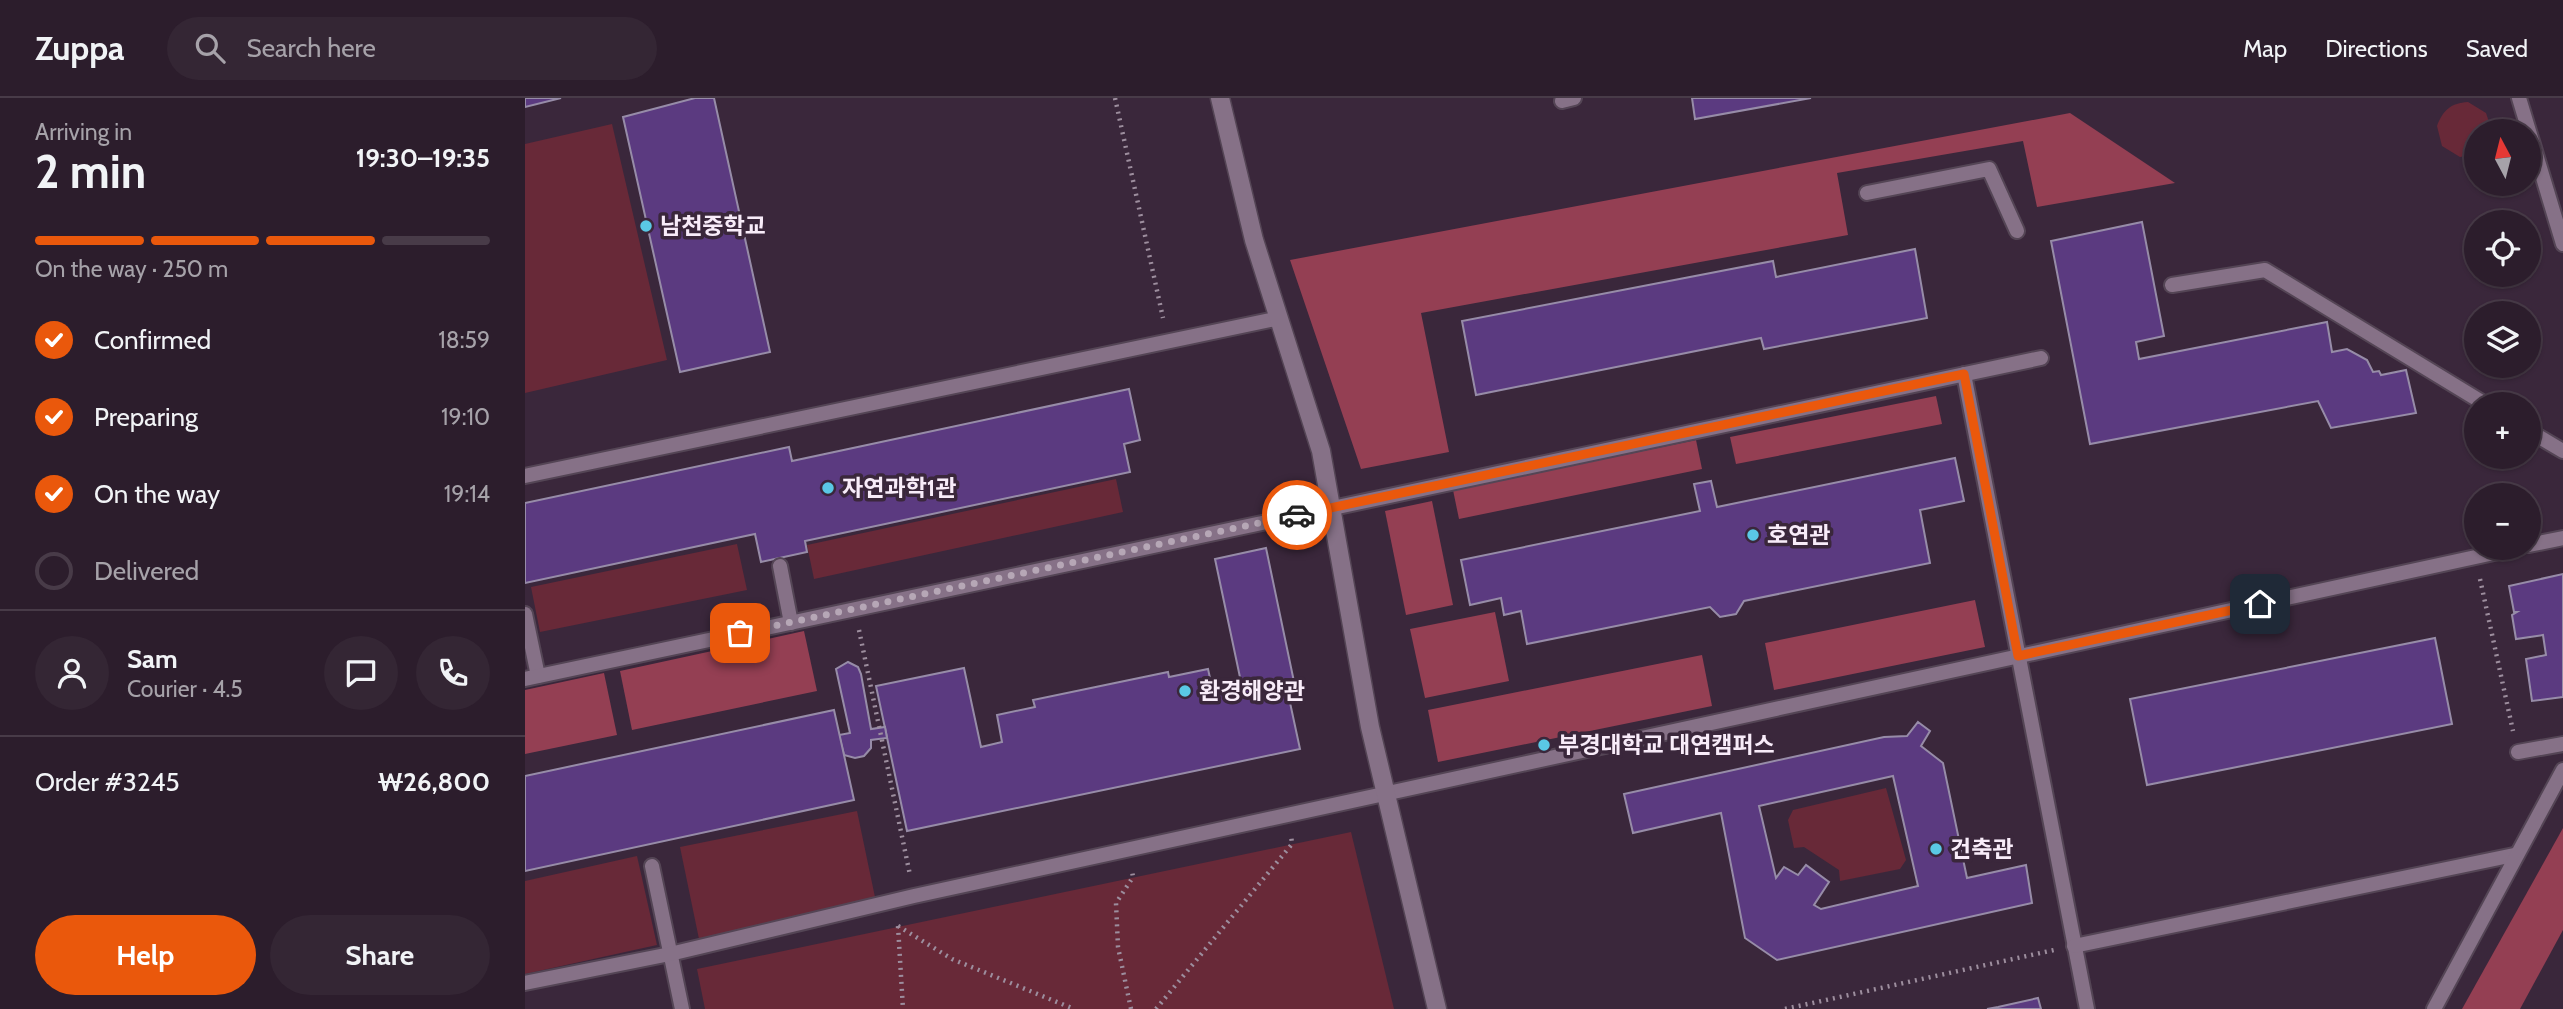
<!DOCTYPE html>
<html lang="en">
<head>
<meta charset="utf-8">
<style>
	body { margin:0; font-family:Cabin,"Noto Sans KR",sans-serif; background:#342634; color:#f1f3f6; height:100vh; display:flex; flex-direction:column; font-size:26px; white-space:nowrap }
	* { box-sizing:border-box; margin:0 }
	p { font-size:23px; color:#a6a2a9 }
	.icon { flex:none; width:38px; height:38px; fill:none; stroke:currentColor; stroke-width:2; stroke-linecap:round; stroke-linejoin:round }
	.map { position:relative; flex:1; overflow:hidden }
	.sheet { display:flex; flex-direction:column; background:#2c1d2c; width:525px }
	.sheet>* { flex:none }
	.needle { width:46px; rotate:353deg }
	.tools { position:absolute; left:1939px; top:21px; display:grid; gap:14px }
	.tools a { display:grid; place-items:center; width:77px; height:77px; border-radius:50%; background:#2c1d2c; box-shadow:0 2px 5px #0004,0 0 0 2px #483b48; font-size:35px }
	.pin { position:absolute; display:grid; place-items:center; width:60px; height:60px; color:#fff; margin:-30px; border-radius:14px; box-shadow:0 4px 10px #0006 }
	.courier { position:absolute; display:grid; place-items:center; width:70px; height:70px; margin:-35px; border:5px solid #ea580c; border-radius:50%; background:#fff; color:#222; box-shadow:0 2px 9px #0007 }
	.overview em { font-style:normal; font-weight:700 }
	.overview div { display:flex; flex-direction:column-reverse }
	.overview { display:flex; align-items:center; justify-content:space-between; height:119px; padding:0 35px }
	h1 { font-size:46px; font-weight:700; line-height:52px }
	.bar { display:grid; grid-template-columns:repeat(4,1fr); gap:10px 7px; align-content:center; height:84px; padding:0 35px }
	.bar i { height:9px; border-radius:5px; background:#483b48 }
	.bar .selected { background:#ea580c }
	.bar p { grid-column:span 4 }
	.line { display:flex; align-items:center; gap:18px; padding:0 35px; border-top:2px solid #483b48 }
	.line div { flex:1 }
	.round { display:grid; place-items:center; flex:none; width:74px; height:74px; border-radius:37px; background:#342634 }
	ol { padding:0 35px; list-style:none }
	li { display:flex; align-items:center; gap:21px; height:77px }
	li p { margin-inline-start:auto }
	li .icon { padding:7px; border-radius:50%; background:#ea580c; color:#fff; stroke-width:4 }
	li:last-child { color:#a6a2a9 }
	li i { width:38px; height:38px; border:4px solid #483b48; border-radius:50% }
	.cta { display:flex; gap:14px; margin-top:auto; padding:14px 35px }
	.cta a { flex:1; height:80px; border-radius:42px; background:#ea580c; color:#fff; font-size:28px; font-weight:700; line-height:80px; text-align:center }
	.cta a+a { background:#342634; color:#f1f3f6 }
	header { display:flex; align-items:center; gap:42px; box-sizing:border-box; height:98px; padding:0 35px; background:#2c1d2c; border-bottom:2px solid #483b48 }
	header strong { font-size:33px }
	nav { display:flex; gap:38px; margin-inline-start:auto; font-size:24px }
	.search { width:490px; height:63px; background:#342634; display:flex; align-items:center; gap:18px; box-sizing:border-box; padding:0 24px; border-radius:38px; color:#a6a2a9; font-size:26px }
	main { display:flex; flex:1; min-height:0 }
	.map>svg:first-child { display:block }
</style>
</head>
<body>
<header>
<strong>Zuppa</strong>
<div class="search"><svg class="icon" aria-label="search" viewBox="0 0 24 24"><circle cx="10" cy="10" r="6"/><path d="M15 15l6 6"/></svg>Search here</div>
<nav><a>Map</a><a>Directions</a><a>Saved</a></nav>
</header>
<main>
<section class="sheet">
<div class="overview"><div><h1>2 min</h1><p>Arriving in</p></div><em>19:30–19:35</em></div>
<div class="bar"><i class="selected"></i><i class="selected"></i><i class="selected"></i><i></i><p>On the way · 250 m</p></div>
<ol>
<li><svg class="icon" aria-label="check" viewBox="0 0 24 24"><path d="M5 12l5 5 9-10"/></svg>Confirmed<p>18:59</p></li>
<li><svg class="icon" aria-label="check" viewBox="0 0 24 24"><path d="M5 12l5 5 9-10"/></svg>Preparing<p>19:10</p></li>
<li><svg class="icon" aria-label="check" viewBox="0 0 24 24"><path d="M5 12l5 5 9-10"/></svg>On the way<p>19:14</p></li>
<li><i></i>Delivered</li>
</ol>
<div class="line" style="height:126px"><a class="round"><svg class="icon" aria-label="person" viewBox="0 0 24 24"><circle cx="12" cy="8" r="4"/><path d="M4 21q1-7 8-7t8 7"/></svg></a><div><b>Sam</b><p>Courier · 4.5</p></div><a class="round"><svg class="icon" aria-label="chat" viewBox="0 0 24 24"><path d="M4 5h16v11H9l-5 4z"/></svg></a><a class="round"><svg class="icon" aria-label="phone" viewBox="0 0 24 24"><path d="M5 4h4l2 5-3 2q2 4 5 5l2-3 5 2v4C11 20 4 13 5 4z"/></svg></a></div>
<div class="line" style="height:91px"><div>Order #3245</div><b>₩26,800</b></div>
<div class="cta"><a>Help</a><a>Share</a></div>
</section>
<div class="map">
<svg width="2038" height="911" viewBox="0 0 2038 911">
	<rect width="100%" height="100%" fill="#3a273b"/>
	<!-- green -->
	<g fill="#682938">
		<path d="M1943,4L1961,15L1967,33H1951V56L1935,59L1917,48L1912,28C1918,12 1926,5 1943,4Z"/>
		<polygon points="87,26 142,262 0,295 0,46"/>
		<polygon points="591,381 598,414 289,481 282,447"/>
		<polygon points="212,446 222,492 15,534 6,489"/>
		<polygon points="1361,690 1381,762 1375,771 1315,783 1314,772 1279,749 1269,750 1263,722 1268,712"/>
		<polygon points="332,713 351,804 174,841 155,749"/>
		<polygon points="826,734 869,911 180,911 172,871"/>
		<polygon points="112,758 132,847 0,876 0,783"/>
	</g>
	<!-- forest -->
	<g fill="#943f53">
		<polygon points="1545,15 1650,85 1512,109 1498,43 1312,75 1323,137 896,215 924,354 836,371 765,162"/>
		<polygon points="1411,298 1417,326 1211,366 1205,339"/>
		<polygon points="1171,342 1177,371 934,421 928,392"/>
		<polygon points="907,403 928,507 881,517 860,413"/>
		<polygon points="1450,502 1460,549 1249,592 1240,545"/>
		<polygon points="970,514 984,583 900,600 885,531"/>
		<polygon points="279,533 292,593 107,632 95,573"/>
		<polygon points="1177,557 1187,608 913,664 903,612"/>
		<polygon points="79,575 92,637 0,656 0,592"/>
		<polygon points="2038,730 2038,832 1995,911 1937,911"/>
	</g>
	<!-- building -->
	<g fill="#5b3a80" stroke="#978ca8" stroke-width="2" fill-rule="evenodd">
		<polygon points="0,0 36,0 0,9"/>
		<polygon points="170,0 189,0 245,254 155,274 98,19"/>
		<polygon points="1167,0 1286,0 1170,21"/>
		<polygon points="1617,124 1639,238 1611,244 1614,261 1802,224 1807,254 1822,251 1842,262 1848,274 1854,273 1856,277 1881,272 1891,315 1806,330 1793,303 1565,346 1526,143"/>
		<polygon points="1390,151 1402,220 1239,251 1236,240 951,297 937,223 1248,163 1251,179"/>
		<polygon points="604,291 615,342 599,346 605,374 280,443 282,454 236,464 230,436 0,485 0,405 264,349 267,363"/>
		<polygon points="1430,360 1439,403 1395,412 1405,465 1219,503 1211,516 1195,519 1185,509 1002,546 996,513 979,517 976,500 945,507 936,462 1175,413 1169,386 1186,383 1192,409"/>
		<polygon points="741,450 772,598 764,600 775,651 382,733 351,588 439,570 456,649 477,644 472,617 510,609 508,602 643,574 644,579 683,571 687,589 716,584 690,461"/>
		<polygon points="2038,476 2038,599 2007,603 2001,561 2021,557 2018,537 1991,541 1987,517 1992,514 1989,514 1984,488"/>
		<polygon points="1910,540 1927,626 1622,687 1605,601"/>
		<polygon points="323,564 333,569 336,576 346,631 360,629 362,640 346,642 346,650 339,658 330,660 319,657 314,637 325,635 311,571"/>
		<polygon points="309,612 329,702 0,773 0,678"/>
		<path d="M1393,624L1405,633L1396,648L1418,665L1442,780L1501,767L1507,805L1252,862L1220,840L1196,715L1108,735L1099,696L1359,639L1382,638ZM1368,678L1393,788L1296,811L1289,807L1304,784L1281,767L1273,777L1259,769L1251,780L1234,708Z"/>
		<polygon points="1513,900 1516,911 1462,911 1473,909"/>
	</g>
	<g fill="none" stroke-linecap="round" stroke-linejoin="round">
		<defs>
			<g id="service">
				<polyline points="1994,0 2038,146"/>
				<polyline points="1037,3 1049,0"/>
				<polyline points="1342,95 1464,71 1492,133"/>
				<polyline points="1647,187 1740,172 1960,306"/>
				<polyline points="1439,276 1562,911"/>
				<polyline points="2004,333 2038,353"/>
				<polyline points="0,378 755,220"/>
				<polyline points="2004,447 2038,440"/>
				<polyline points="255,468 266,525"/>
				<polyline points="0,516 13,578"/>
				<polyline points="0,581 1516,260"/>
				<polyline points="1993,654 2038,646"/>
				<polyline points="127,768 157,911"/>
				<polyline points="1549,848 1989,757"/>
				<polyline points="0,885 145,856 389,798 1992,450"/>
				<polyline points="1909,911 2038,672"/>
			</g>
			<polyline id="minor" points="695,0 729,142 796,353 845,629 912,911"/>
		</defs>
		<!-- service casing -->
		<use href="#service" stroke="#544555" stroke-width="18"/>
		<!-- minor casing -->
		<use href="#minor" stroke="#544555" stroke-width="21"/>
		<!-- path -->
		<g stroke="#9d8e9e" stroke-width="4.5" stroke-dasharray="2 5" stroke-linecap="butt">
			<polyline points="590,0 638,220"/>
			<polyline points="1955,481 1988,633"/>
			<polyline points="334,532 385,777"/>
			<polyline points="373,828 427,861 549,911"/>
			<polyline points="373,828 378,911"/>
			<polyline points="606,911 593,849 591,805 608,779 607,773"/>
			<polyline points="631,911 767,746 766,737"/>
			<polyline points="1260,911 1529,852"/>
		</g>
		<!-- service -->
		<use href="#service" stroke="#867187" stroke-width="14"/>
		<!-- minor -->
		<use href="#minor" stroke="#867187" stroke-width="18"/>
	</g>
	<g fill="none" stroke-linecap="round" stroke-linejoin="round">
		<!-- done -->
		<polyline stroke="#b6a7b6" stroke-width="7" stroke-dasharray="0 12.6" points="215,535 772,417"/>
		<!-- route -->
		<polyline stroke="#ea580c" stroke-width="9" points="772,417 1439,276 1493,558 1735,506"/>
	</g>
	<!-- markers -->
	<g fill="#5ac8e5" stroke="#3a273b" stroke-width="2.5">
		<circle cx="121" cy="128" r="7"/>
		<circle cx="303" cy="390" r="7"/>
		<circle cx="1228" cy="437" r="7"/>
		<circle cx="660" cy="593" r="7"/>
		<circle cx="1019" cy="647" r="7"/>
		<circle cx="1411" cy="751" r="7"/>
	</g>
	<g text-anchor="middle" stroke-width="7" stroke-linejoin="round" paint-order="stroke">
		<!-- poi labels -->
		<g font-size="23" font-weight="bold" fill="#f8ecf9" stroke="#3a273b" text-anchor="start">
			<text x="135" y="136">남천중학교</text>
			<text x="317" y="398">자연과학1관</text>
			<text x="1242" y="445">호연관</text>
			<text x="674" y="601">환경해양관</text>
			<text x="1033" y="655">부경대학교 대연캠퍼스</text>
			<text x="1425" y="759">건축관</text>
		</g>
	</g>
</svg>
<div class="tools">
<a><svg class="needle" viewBox="-14 -14 28 28"><path d="M0-13l5 13h-10z" fill="#e53935"/><path d="M0 13l5-13h-10z" fill="#a6a2a9"/></svg></a>
<a><svg class="icon" aria-label="locate" viewBox="0 0 24 24"><circle cx="12" cy="12" r="6"/><path d="M12 2v4M12 18v4M2 12h4M18 12h4"/></svg></a>
<a><svg class="icon" aria-label="layers" viewBox="0 0 24 24"><path d="M12 4l9 5-9 5-9-5zM3 14l9 5 9-5"/></svg></a>
<a>+</a>
<a>−</a>
</div>
<div class="pin" style="left:215px;top:535px;background:#ea580c"><svg class="icon" aria-label="bag" viewBox="0 0 24 24"><path d="M5 8h14l-1 12H6zM9 8a3 3 0 0 1 6 0"/></svg></div>
<div class="pin" style="left:1735px;top:506px;background:#1f2937"><svg class="icon" aria-label="home" viewBox="0 0 24 24"><path d="M3 11l9-7 9 7M6 9v11h12V9"/></svg></div>
<div class="courier" style="left:772px;top:417px"><svg class="icon" aria-label="car" viewBox="0 0 24 24"><path d="M5 17H2v-5l4-1 3-4h7l3 4 3 1v5h-3M9 17h6M6 11h13"/><circle cx="7" cy="17" r="2"/><circle cx="17" cy="17" r="2"/></svg></div>
</div>
</main>
</body>
</html>
